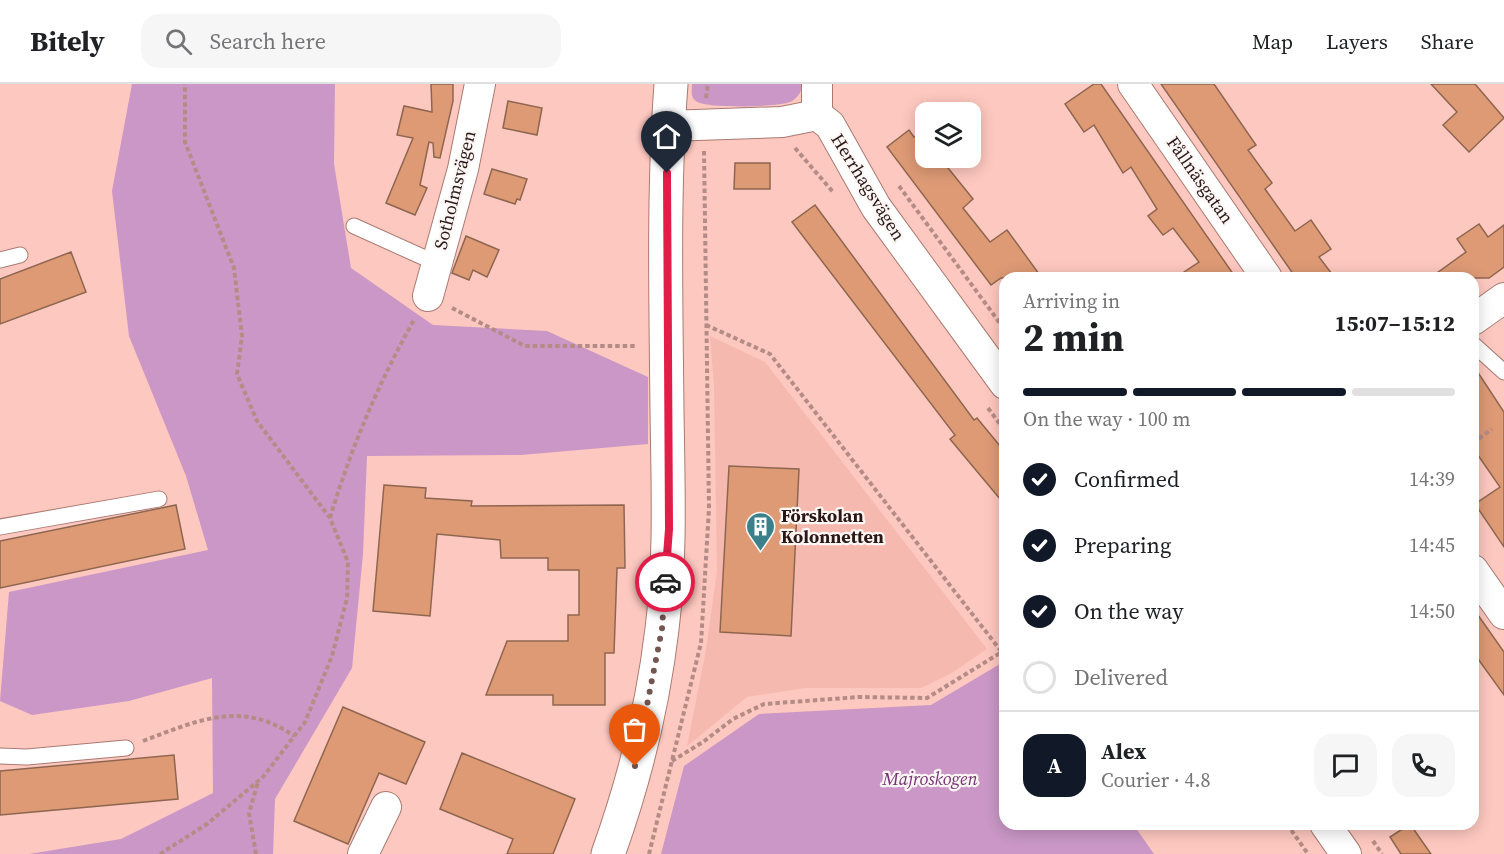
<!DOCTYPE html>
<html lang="en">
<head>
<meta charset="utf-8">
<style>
	body { margin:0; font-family:"Source Serif 4",serif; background:#f6f6f6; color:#202124; height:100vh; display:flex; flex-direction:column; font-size:22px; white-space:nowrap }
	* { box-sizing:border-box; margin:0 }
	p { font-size:20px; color:#757577 }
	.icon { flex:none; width:33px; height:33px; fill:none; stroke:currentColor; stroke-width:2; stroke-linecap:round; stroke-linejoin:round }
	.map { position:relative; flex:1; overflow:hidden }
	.panel { position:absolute; left:999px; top:188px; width:480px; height:558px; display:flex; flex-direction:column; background:#fff; border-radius:18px; box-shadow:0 3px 15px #0003 }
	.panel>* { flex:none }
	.buttons { position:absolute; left:915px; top:18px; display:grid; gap:12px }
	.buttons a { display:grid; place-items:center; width:66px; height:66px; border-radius:12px; background:#fff; box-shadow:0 3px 15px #0003; font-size:30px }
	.pin { position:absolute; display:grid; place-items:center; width:51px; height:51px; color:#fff; margin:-62px -26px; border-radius:50% 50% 50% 0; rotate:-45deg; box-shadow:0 0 6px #0007 }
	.pin .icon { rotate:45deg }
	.courier { position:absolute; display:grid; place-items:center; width:60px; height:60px; margin:-30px; border:4px solid #e11d48; border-radius:50%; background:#fff; color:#222; box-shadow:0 2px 8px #0007 }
	.summary em { font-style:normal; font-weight:700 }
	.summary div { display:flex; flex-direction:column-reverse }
	.summary { display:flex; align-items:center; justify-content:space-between; height:102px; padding:0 24px }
	h1 { font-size:39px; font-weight:700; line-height:45px }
	.bar { display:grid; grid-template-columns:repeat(4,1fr); gap:9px 6px; align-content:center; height:72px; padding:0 24px }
	.bar i { height:8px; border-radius:4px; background:#e0e0e0 }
	.bar .on { background:#111827 }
	.bar p { grid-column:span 4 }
	.line { display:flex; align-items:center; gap:15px; padding:0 24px; border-top:2px solid #e0e0e0 }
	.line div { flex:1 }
	.round { display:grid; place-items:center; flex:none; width:63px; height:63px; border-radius:18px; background:#f6f6f6 }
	ol { padding:0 24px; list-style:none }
	li { display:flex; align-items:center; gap:18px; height:66px }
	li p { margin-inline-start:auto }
	li .icon { padding:6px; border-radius:50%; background:#111827; color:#fff; stroke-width:4 }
	li:last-child { color:#757577 }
	li i { width:33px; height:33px; border:3px solid #e0e0e0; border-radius:50% }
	header { display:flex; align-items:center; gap:36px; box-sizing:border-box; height:84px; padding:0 30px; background:#fff; border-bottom:2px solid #e0e0e0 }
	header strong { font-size:28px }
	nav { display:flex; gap:33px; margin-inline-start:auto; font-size:21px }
	.search { width:420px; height:54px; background:#f6f6f6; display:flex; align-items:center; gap:15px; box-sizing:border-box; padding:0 21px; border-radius:18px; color:#757577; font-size:22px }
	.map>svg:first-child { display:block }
</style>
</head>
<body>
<header>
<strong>Bitely</strong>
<div class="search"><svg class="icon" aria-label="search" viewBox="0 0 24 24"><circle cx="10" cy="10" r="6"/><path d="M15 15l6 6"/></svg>Search here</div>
<nav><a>Map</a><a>Layers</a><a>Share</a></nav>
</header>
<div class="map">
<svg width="1504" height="770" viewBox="0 0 1504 770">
	<rect width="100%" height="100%" fill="#fdc8bf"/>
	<!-- built -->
	<polygon fill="#f6b9af" points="710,252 765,278 987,565 952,589 921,604 805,604 747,613 687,662 706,566 717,486 714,302"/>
	<!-- green -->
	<g fill="#ca97c6">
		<polygon points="132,0 335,0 334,80 351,184 433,241 547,247 648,293 648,360 521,371 367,372 363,470 352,584 275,715 273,770 29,770 121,755 213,709 212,594 129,617 32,631 0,617 9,508 208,466 186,392 129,252 112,107"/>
		<path d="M692,0H802C802,8 797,15 790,18C778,23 705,25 696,17C690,13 692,6 692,0Z"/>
		<polygon points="1005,577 1005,740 1133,740 1154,770 661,770 684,682 759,630 931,621"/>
	</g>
	<!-- building -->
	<g fill="#de9a75" stroke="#8e6650" stroke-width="1.5">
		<polygon points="431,0 453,0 453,17 440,74 434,73 433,59 429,58 420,101 427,104 415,131 386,119 413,54 397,51 404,22 432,28"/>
		<polygon points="1094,0 1101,0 1236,194 1175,194 1199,178 1173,144 1163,151 1148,132 1157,125 1131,83 1123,89 1094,41 1084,48 1065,20"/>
		<polygon points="1161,0 1214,0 1256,61 1248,66 1272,99 1265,105 1295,147 1311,136 1331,165 1319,173 1335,194 1296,194"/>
		<polygon points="1431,0 1475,0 1504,34 1469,68 1443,41 1457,28"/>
		<polygon points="508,17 542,24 537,51 503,44"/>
		<polygon points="926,45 926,74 940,74 973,115 963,124 990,158 1007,146 1042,194 1001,194 991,201 887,63 909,46 914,53"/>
		<polygon points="735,79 770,79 770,105 734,105"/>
		<polygon points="492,85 527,95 520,116 517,115 515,120 484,110"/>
		<polygon points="815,121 974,336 977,334 1005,368 1005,421 950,355 955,351 792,138"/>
		<polygon points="1479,140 1488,153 1504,141 1504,183 1489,194 1430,194 1466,168 1457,155"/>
		<polygon points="466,152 499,166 487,193 473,186 469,196 452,189"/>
		<polygon points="71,168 86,208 0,240 0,195"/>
		<polygon points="1473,281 1504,328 1504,463 1475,420 1500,403 1473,364"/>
		<polygon points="729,382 799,385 791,552 720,548"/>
		<polygon points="384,401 426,404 425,414 472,417 471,422 624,421 625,484 617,484 614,569 605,569 605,621 553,621 553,611 486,611 507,557 568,557 568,531 579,531 579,486 548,486 548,474 501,474 500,456 437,450 430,532 373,527"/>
		<polygon points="176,421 185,465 0,504 0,457"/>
		<polygon points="1473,524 1504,568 1504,611 1473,568"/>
		<polygon points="343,623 425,658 406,700 379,689 348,760 294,737"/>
		<polygon points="462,669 575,715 553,770 507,770 513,755 440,725"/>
		<polygon points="174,671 178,715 0,731 0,687"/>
		<polygon points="1410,740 1431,770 1401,770 1390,753"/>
	</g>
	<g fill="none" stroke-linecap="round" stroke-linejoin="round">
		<defs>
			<g id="service">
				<polyline points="354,142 436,179"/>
				<polyline points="0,176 20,171"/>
				<polyline points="1473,260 1504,288"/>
				<polyline points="0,443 159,415"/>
				<polyline points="0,672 27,673 126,664"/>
			</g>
			<g id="minor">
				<polyline points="1133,0 1267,194"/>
				<polyline points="817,31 830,41 876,123 1005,300"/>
				<polyline points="817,31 817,0"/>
				<polyline points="668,42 782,38 817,31"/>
				<polyline points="428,212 463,85 480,0"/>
				<polyline points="1473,236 1504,214"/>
				<polyline points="1473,486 1504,530"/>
				<polyline points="1325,740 1346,770"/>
				<polyline points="363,770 386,723"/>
			</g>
			<path id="tertiary" d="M608,770C634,698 653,621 662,545C671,473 668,400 667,327C666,218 663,109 671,0"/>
		</defs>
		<!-- service casing -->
		<use href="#service" stroke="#aa7a72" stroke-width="17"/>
		<!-- minor casing -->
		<use href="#minor" stroke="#aa7a72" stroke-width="32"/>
		<!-- tertiary casing -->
		<use href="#tertiary" stroke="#aa7a72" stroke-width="35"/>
		<!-- path -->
		<g stroke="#b58c85" stroke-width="4" stroke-dasharray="4.5 3" stroke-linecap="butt">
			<polyline points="706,14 708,0"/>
			<polyline points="795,64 833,108"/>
			<polyline points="899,102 1005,246"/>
			<polyline points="452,224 525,262 636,262"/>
			<polyline points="706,241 770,270 1001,567"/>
			<polyline points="988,324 1005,347"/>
			<polyline points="1473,359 1492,345"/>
			<path d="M330,434C351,364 378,300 414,236"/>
			<path d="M143,657C196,637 242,615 294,652"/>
			<polyline points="672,677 703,658 733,635 764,620 859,613 927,614 1005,566"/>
			<polyline points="1287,740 1308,770"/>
			<polyline points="1373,757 1382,770"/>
			<polyline points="160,770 207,740 263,693 305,638 332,572 347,514 348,478 330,434 257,337 237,290 242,252 234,184 185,58 185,0"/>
			<polyline points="256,770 249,729 258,698"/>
			<polyline points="649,770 701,559 709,424 704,66"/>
		</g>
		<!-- service -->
		<use href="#service" stroke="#fff" stroke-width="15"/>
		<!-- minor -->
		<use href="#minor" stroke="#fff" stroke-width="30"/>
		<!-- tertiary -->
		<use href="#tertiary" stroke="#fff" stroke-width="33"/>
	</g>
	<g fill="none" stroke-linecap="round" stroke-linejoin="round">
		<!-- done -->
		<polyline stroke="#745650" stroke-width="6" stroke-dasharray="0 10.8" points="635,682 662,545 665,498"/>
		<!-- route -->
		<polyline stroke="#e11d48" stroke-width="8" points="665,498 669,445 667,89"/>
	</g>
	<!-- icons -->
	<defs>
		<symbol id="building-pin" viewBox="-11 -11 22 30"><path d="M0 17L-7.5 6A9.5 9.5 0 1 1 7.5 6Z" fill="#3a818b" stroke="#fcf6f5"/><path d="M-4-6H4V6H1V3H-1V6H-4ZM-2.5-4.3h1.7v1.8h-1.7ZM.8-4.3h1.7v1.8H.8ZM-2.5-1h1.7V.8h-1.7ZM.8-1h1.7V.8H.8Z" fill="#fff"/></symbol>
	</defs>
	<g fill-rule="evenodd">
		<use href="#building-pin" x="744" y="426" width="33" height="45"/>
	</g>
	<g text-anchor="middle" stroke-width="4.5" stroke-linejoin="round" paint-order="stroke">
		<!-- street labels -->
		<g font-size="18" fill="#2b1815" stroke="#fcf6f5">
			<text transform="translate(1200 96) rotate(55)" y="6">Fållnäsgatan</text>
			<text transform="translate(868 103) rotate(58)" y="6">Herrhagsvägen</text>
			<text transform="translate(455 106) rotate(-76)" y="6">Sotholmsvägen</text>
		</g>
		<!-- poi labels -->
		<g font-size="18" font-weight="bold" fill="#2b1815" stroke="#fcf6f5" text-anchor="start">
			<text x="781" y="438">Förskolan<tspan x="781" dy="21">Kolonnetten</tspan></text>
		</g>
		<!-- park labels -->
		<g font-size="18" font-style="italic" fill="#753373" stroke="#fcf6f5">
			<text x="930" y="701">Majroskogen</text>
		</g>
	</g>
</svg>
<div class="buttons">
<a><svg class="icon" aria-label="layers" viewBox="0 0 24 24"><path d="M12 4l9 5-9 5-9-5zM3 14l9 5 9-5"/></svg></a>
</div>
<div class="pin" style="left:635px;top:682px;background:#ea580c"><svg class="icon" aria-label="bag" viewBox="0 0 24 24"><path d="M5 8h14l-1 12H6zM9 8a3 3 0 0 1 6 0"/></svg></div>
<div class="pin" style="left:667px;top:89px;background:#1f2937"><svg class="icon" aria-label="home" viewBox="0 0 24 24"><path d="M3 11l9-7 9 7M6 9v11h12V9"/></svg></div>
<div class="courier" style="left:665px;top:498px"><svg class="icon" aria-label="car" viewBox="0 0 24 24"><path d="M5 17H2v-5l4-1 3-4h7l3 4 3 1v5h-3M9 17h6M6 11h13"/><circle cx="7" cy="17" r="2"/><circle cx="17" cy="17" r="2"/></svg></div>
<section class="panel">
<div class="summary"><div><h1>2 min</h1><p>Arriving in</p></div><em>15:07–15:12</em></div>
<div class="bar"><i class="on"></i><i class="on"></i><i class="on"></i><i></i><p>On the way · 100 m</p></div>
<ol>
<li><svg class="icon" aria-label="check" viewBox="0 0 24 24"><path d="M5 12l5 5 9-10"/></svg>Confirmed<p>14:39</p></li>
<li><svg class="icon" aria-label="check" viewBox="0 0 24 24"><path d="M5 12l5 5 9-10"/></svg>Preparing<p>14:45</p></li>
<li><svg class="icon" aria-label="check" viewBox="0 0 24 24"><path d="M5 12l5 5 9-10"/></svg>On the way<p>14:50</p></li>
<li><i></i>Delivered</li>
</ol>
<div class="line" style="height:108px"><b class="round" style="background:#111827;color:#fff">A</b><div><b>Alex</b><p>Courier · 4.8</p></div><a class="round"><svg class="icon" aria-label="chat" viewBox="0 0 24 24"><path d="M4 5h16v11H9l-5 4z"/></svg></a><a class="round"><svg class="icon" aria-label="phone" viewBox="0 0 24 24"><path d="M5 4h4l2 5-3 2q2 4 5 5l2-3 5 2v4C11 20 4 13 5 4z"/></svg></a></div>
</section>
</div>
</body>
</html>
